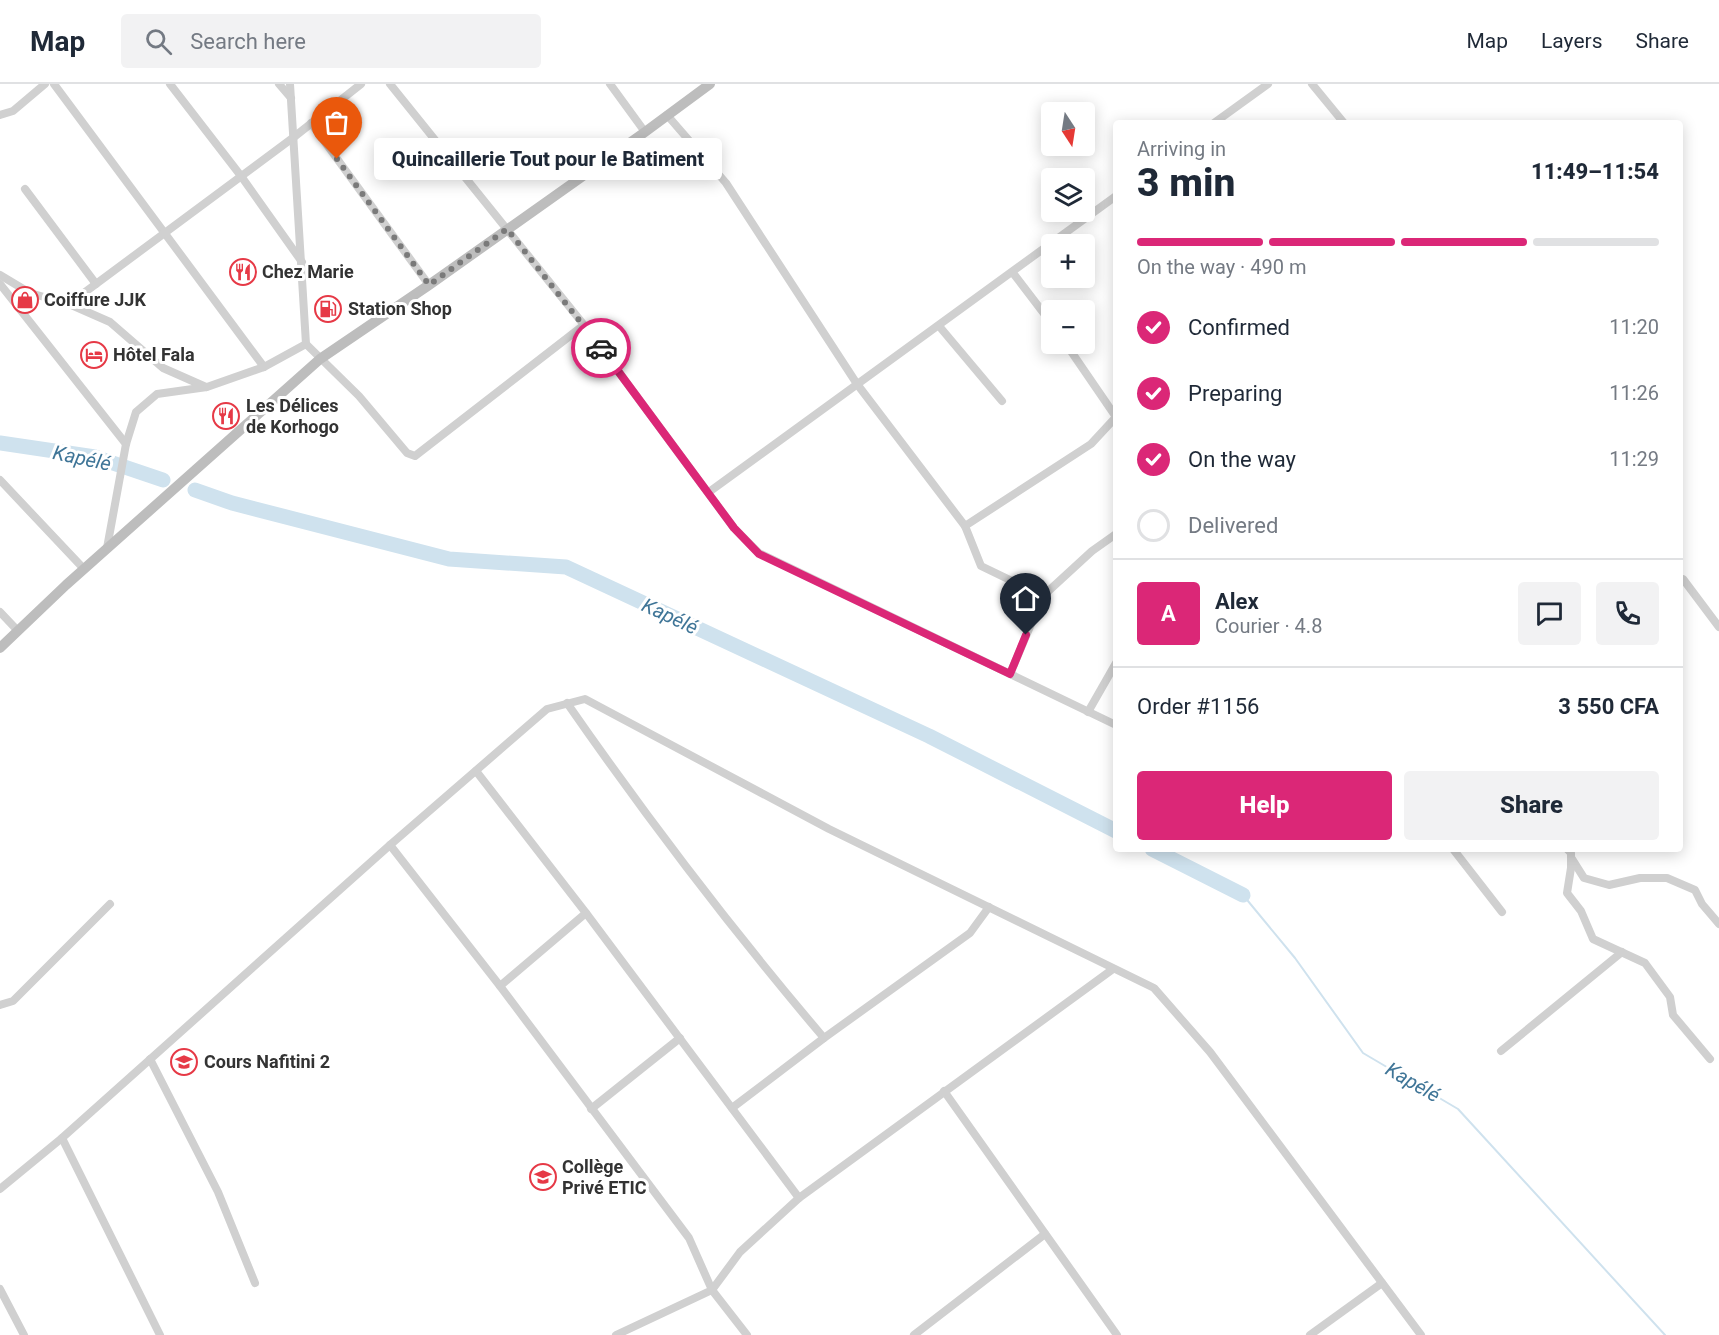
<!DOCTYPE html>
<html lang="en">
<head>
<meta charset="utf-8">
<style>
	body { margin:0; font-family:Roboto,sans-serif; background:#f2f2f3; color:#1f2937; height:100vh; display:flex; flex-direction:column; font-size:22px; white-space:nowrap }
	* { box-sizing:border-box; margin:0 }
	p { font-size:20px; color:#747a83 }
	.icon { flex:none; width:33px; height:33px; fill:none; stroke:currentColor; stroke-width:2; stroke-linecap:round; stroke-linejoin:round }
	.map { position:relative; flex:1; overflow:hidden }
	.details { position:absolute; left:1113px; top:36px; width:570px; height:732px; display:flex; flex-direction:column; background:#fff; border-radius:6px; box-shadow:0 3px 15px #0003 }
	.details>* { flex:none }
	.needle { width:39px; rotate:168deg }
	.fabs { position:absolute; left:1041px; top:18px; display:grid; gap:12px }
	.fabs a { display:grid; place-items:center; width:54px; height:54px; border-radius:6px; background:#fff; box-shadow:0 3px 15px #0003; font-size:30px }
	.pin { position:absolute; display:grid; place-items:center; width:51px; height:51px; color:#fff; margin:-62px -26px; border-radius:50% 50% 50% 0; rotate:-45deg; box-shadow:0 0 6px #0007 }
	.pin .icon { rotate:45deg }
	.courier { position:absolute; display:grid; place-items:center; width:60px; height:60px; margin:-30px; border:4px solid #db2777; border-radius:50%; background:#fff; color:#222; box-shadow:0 2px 8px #0007 }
	.bubble { position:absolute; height:42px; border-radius:6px; background:#fff; box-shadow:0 3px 15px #0003; font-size:20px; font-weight:800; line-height:42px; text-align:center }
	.overview em { font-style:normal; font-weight:800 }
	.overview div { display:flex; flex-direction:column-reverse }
	.overview { display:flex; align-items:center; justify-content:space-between; height:102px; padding:0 24px }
	h1 { font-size:39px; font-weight:800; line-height:45px }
	.bar { display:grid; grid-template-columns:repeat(4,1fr); gap:9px 6px; align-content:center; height:72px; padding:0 24px }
	.bar i { height:8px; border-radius:4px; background:#e0e1e3 }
	.bar .on { background:#db2777 }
	.bar p { grid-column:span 4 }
	.line { display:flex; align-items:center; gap:15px; padding:0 24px; border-top:2px solid #e0e1e3 }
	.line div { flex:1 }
	.round { display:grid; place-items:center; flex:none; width:63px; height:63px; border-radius:6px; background:#f2f2f3 }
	ol { padding:0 24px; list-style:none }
	li { display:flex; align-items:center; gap:18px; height:66px }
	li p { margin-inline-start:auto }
	li .icon { padding:6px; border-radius:50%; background:#db2777; color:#fff; stroke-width:4 }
	li:last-child { color:#747a83 }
	li i { width:33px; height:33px; border:3px solid #e0e1e3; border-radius:50% }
	.button { display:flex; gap:12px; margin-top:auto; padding:12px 24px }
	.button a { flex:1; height:69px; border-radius:6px; background:#db2777; color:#fff; font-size:24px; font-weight:800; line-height:69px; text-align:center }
	.button a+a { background:#f2f2f3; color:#1f2937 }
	header { display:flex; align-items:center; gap:36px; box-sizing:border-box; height:84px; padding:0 30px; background:#fff; border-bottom:2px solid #e0e1e3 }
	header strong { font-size:28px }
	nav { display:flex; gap:33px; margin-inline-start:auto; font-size:21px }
	.search { width:420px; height:54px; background:#f2f2f3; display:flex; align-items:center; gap:15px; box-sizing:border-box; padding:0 21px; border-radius:6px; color:#747a83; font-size:22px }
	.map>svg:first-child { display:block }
</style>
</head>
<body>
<header>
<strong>Map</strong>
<div class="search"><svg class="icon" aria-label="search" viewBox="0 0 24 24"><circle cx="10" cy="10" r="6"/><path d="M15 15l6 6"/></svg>Search here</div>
<nav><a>Map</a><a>Layers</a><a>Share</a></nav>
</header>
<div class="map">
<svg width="1719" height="1251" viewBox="0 0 1719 1251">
	<rect width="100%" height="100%" fill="#fff"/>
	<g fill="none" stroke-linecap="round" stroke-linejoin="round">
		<!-- stream -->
		<polyline stroke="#cfe2ee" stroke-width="2" points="1243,811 1295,874 1363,969 1458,1025 1665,1251"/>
		<!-- river -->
		<g stroke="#cfe2ee" stroke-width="15">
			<polyline points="0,359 95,373 163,396"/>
			<polyline points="195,406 232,419 449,475 566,483 929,652 1116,747"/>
			<polyline points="1152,765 1243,811"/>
		</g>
		<!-- street -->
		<g stroke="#d0d0d0" stroke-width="8">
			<polyline points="54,0 264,283"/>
			<polyline points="170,0 241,92 302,178"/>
			<polyline points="279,0 291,14"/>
			<polyline points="290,0 306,260 359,312 407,369 415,372 584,241"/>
			<polyline points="390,0 584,241 734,444 759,469 1116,641"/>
			<polyline points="610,0 645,48"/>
			<polyline points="1312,0 1344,39"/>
			<polyline points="0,31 13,27 45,0"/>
			<polyline points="667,31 726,99 857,300 965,442 981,482 1043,512"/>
			<polyline points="311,39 429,201"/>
			<polyline points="1214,39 1268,0"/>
			<polyline points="25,105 96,200"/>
			<polyline points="1013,189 1052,240"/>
			<polyline points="0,191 30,209 69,220 110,238 163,284 206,303"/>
			<polyline points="0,200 126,360"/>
			<polyline points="69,220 294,53 361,0"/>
			<polyline points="939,242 1002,317"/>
			<polyline points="1066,260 1116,333"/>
			<polyline points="0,396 84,485"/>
			<polyline points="709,408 1116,112"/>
			<polyline points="965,442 1091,360 1116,333"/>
			<polyline points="107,464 126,360 136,328 157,310 207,303 264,283 306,260"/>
			<polyline points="1680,496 1683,495 1719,543"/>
			<polyline points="0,528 18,547"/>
			<polyline points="1010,590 1043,512 1092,467 1116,450"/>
			<path d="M567,619C647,734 733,847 824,954"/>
			<polyline points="1088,628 1116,579"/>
			<polyline points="476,687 586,829 799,1114"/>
			<polyline points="390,761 500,902 689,1154 712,1206 747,1251"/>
			<polyline points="1453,765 1502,828"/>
			<polyline points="1567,765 1571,769 1571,784 1567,809 1581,827 1593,855 1645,879 1670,913 1673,931 1710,975"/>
			<polyline points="1572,775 1584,794 1609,801 1640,794 1667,794 1695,806 1702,820 1719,840"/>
			<polyline points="500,902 586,829"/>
			<polyline points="0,921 13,917 110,820"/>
			<polyline points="1501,967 1622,868"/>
			<polyline points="150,975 218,1108 255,1199"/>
			<polyline points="944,1007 1117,1251"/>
			<polyline points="732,1024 824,954 970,849 989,823"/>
			<polyline points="591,1025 680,954"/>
			<polyline points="62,1054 160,1251"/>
			<polyline points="0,1105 62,1054 390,761 547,625 585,615 829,745 1154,904 1210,968 1421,1251"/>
			<polyline points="0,1205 24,1251"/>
			<polyline points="616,1251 712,1206 740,1168 799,1114 1113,885"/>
			<polyline points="914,1251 1045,1150"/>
			<polyline points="1310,1251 1382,1199"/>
		</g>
		<!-- secondary -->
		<polyline stroke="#bdbdbd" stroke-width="10" points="0,564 66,501 320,275 429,201 645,48 710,0"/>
	</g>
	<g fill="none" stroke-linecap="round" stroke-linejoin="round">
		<!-- done -->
		<polyline stroke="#7a7a7a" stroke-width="6" stroke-dasharray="0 10.8" points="337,75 429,201 507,145 601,264"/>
		<!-- route -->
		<polyline stroke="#db2777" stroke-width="8" points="601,264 734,444 759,470 1010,590 1026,551"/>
	</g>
	<!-- icons -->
	<defs>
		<symbol id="restaurant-ring" viewBox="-11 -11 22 22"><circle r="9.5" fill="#fff" stroke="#e63946" stroke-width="1.5"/><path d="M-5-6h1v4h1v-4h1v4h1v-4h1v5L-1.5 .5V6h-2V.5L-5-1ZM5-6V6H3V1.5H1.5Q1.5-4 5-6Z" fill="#e63946"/></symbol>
		<symbol id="shop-ring" viewBox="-11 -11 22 22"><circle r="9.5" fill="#fff" stroke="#e63946" stroke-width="1.5"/><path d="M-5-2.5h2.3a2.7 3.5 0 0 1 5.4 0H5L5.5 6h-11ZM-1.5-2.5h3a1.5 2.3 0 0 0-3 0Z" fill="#e63946"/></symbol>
		<symbol id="fuel-ring" viewBox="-11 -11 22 22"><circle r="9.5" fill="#fff" stroke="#e63946" stroke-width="1.5"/><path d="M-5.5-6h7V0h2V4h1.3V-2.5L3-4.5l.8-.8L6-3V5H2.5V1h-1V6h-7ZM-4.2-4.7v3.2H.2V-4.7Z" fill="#e63946"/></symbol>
		<symbol id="hotel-ring" viewBox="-11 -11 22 22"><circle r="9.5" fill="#fff" stroke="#e63946" stroke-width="1.5"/><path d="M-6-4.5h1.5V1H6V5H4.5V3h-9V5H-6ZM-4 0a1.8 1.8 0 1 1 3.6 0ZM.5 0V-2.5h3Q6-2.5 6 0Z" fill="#e63946"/></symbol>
		<symbol id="school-ring" viewBox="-11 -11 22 22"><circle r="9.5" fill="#fff" stroke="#e63946" stroke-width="1.5"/><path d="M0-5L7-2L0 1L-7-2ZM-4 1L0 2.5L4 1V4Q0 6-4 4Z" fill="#e63946"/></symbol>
	</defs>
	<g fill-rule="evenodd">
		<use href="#restaurant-ring" x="228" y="173" width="30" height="30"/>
		<use href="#shop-ring" x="10" y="201" width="30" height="30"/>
		<use href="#fuel-ring" x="313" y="210" width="30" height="30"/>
		<use href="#hotel-ring" x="79" y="256" width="30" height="30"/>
		<use href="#restaurant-ring" x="211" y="317" width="30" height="30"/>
		<use href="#school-ring" x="169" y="963" width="30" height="30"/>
		<use href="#school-ring" x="528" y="1078" width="30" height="30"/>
	</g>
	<g text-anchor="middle" stroke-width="6" stroke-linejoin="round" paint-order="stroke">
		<!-- poi labels -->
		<g font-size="18" font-weight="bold" fill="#333" stroke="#fff" text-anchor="start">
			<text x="262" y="194">Chez Marie</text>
			<text x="44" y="222">Coiffure JJK</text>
			<text x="348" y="231">Station Shop</text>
			<text x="113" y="277">Hôtel Fala</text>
			<text x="246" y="328">Les Délices<tspan x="246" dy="21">de Korhogo</tspan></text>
			<text x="204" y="984">Cours Nafitini 2</text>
			<text x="562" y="1089">Collège<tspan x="562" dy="21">Privé ETIC</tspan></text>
		</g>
		<!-- water labels -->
		<g font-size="20" font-style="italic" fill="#3f7597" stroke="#fff">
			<text transform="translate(82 374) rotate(12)" y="7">Kapélé</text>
			<text transform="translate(670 532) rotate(25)" y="7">Kapélé</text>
			<text transform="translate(1413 998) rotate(30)" y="7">Kapélé</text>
		</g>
	</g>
</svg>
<div class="fabs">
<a><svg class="needle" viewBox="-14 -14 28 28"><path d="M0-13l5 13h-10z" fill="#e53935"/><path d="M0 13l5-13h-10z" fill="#747a83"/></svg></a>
<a><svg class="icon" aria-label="layers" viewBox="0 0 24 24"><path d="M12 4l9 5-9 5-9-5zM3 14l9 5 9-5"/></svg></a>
<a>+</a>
<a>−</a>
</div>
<div class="pin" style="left:337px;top:75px;background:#ea580c"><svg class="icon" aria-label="bag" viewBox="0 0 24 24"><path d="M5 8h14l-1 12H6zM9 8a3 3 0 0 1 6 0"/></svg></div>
<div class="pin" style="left:1026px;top:551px;background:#1f2937"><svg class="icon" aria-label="home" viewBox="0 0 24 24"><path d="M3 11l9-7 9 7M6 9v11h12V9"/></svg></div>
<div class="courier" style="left:601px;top:264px"><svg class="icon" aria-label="car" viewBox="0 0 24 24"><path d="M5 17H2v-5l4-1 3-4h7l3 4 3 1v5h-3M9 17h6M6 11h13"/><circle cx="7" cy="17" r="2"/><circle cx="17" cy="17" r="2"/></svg></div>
<div class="bubble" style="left:374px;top:54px;width:348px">Quincaillerie Tout pour le Batiment</div>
<section class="details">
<div class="overview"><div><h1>3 min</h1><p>Arriving in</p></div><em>11:49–11:54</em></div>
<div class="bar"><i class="on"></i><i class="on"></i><i class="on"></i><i></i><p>On the way · 490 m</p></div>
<ol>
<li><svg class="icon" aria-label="check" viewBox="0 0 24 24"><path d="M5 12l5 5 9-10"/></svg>Confirmed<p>11:20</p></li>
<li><svg class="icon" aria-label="check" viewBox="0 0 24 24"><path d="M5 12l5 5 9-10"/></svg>Preparing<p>11:26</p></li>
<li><svg class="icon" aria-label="check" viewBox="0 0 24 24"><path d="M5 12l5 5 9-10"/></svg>On the way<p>11:29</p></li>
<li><i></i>Delivered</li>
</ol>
<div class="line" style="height:108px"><b class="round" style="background:#db2777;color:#fff">A</b><div><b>Alex</b><p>Courier · 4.8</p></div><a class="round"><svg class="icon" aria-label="chat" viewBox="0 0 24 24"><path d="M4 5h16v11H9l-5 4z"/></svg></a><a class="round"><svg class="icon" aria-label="phone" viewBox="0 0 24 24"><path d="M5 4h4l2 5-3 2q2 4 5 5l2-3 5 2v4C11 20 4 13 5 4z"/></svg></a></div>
<div class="line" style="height:78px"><div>Order #1156</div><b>3 550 CFA</b></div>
<div class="button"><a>Help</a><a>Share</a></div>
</section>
</div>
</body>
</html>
